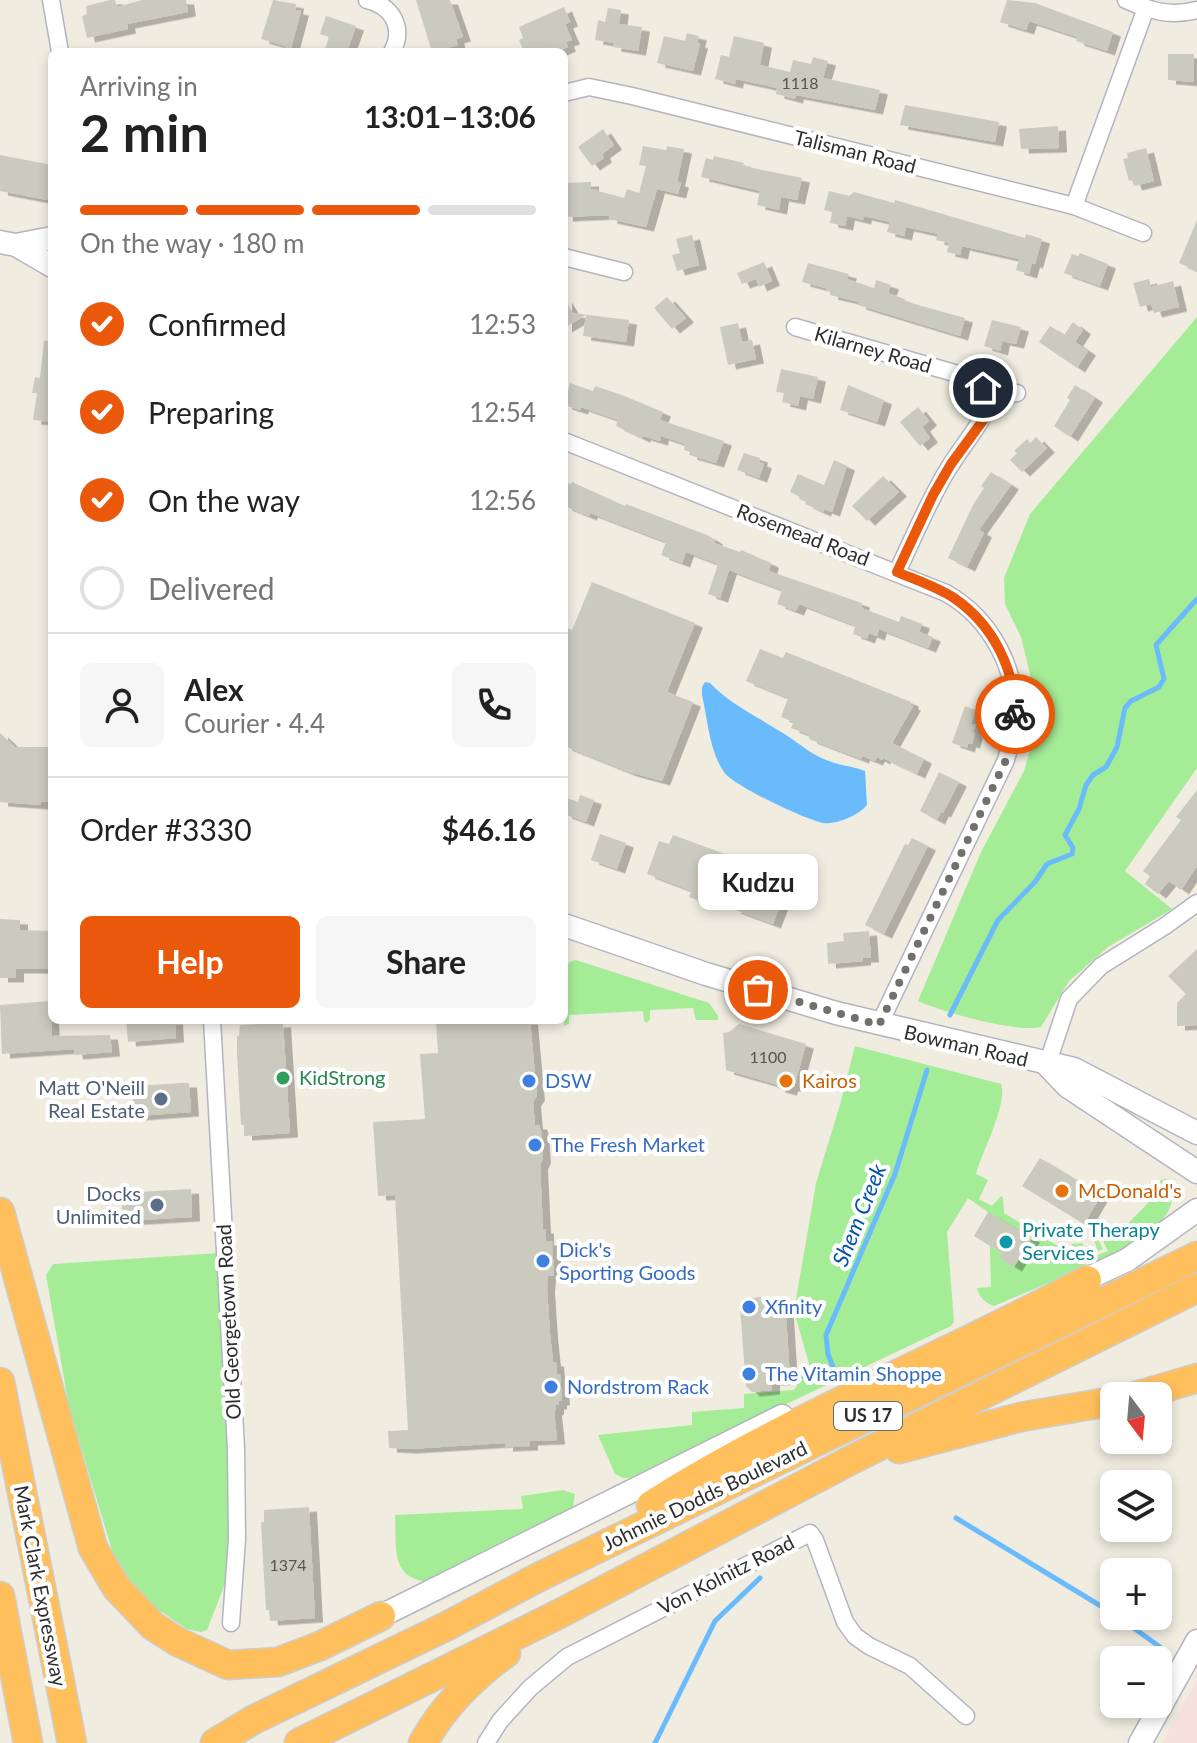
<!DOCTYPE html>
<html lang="en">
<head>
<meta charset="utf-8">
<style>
	body { margin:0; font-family:Lato,sans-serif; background:#f6f6f6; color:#222; height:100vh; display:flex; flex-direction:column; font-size:30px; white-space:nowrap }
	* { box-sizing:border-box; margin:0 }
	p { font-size:26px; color:#767676 }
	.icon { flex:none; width:44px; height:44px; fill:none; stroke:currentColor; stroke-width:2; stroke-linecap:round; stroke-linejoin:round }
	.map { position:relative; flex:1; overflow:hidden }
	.details { position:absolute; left:48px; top:48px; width:520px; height:976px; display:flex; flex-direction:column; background:#fff; border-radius:12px; box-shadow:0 4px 12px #0003 }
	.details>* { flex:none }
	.needle { width:52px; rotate:164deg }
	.buttons { position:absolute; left:1100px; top:1382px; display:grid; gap:16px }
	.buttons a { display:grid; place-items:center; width:72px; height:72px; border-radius:12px; background:#fff; box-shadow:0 4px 12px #0003; font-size:40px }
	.pin { position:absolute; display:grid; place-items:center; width:68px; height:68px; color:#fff; margin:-34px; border:4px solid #fff; border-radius:50%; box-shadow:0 2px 8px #0007 }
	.courier { position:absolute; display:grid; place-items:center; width:80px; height:80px; margin:-40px; border:6px solid #ea580c; border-radius:50%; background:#fff; color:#222; box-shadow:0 2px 10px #0007 }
	.bubble { position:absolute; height:56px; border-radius:12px; background:#fff; box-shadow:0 4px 12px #0003; font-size:26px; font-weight:700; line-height:56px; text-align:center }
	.overview em { font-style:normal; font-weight:700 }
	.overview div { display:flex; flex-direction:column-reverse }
	.overview { display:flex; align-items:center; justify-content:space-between; height:136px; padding:0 32px }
	h1 { font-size:52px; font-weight:700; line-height:60px }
	.bar { display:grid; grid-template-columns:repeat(4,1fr); gap:12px 8px; align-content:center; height:96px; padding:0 32px }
	.bar i { height:10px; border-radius:6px; background:#e0e0e0 }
	.bar .active { background:#ea580c }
	.bar p { grid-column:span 4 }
	.line { display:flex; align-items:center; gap:20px; padding:0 32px; border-top:2px solid #e0e0e0 }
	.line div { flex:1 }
	.round { display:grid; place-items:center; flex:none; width:84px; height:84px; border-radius:12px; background:#f6f6f6 }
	ol { padding:0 32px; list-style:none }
	li { display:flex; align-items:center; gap:24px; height:88px }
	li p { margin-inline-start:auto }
	li .icon { padding:8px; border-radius:50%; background:#ea580c; color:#fff; stroke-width:4 }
	li:last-child { color:#767676 }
	li i { width:44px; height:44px; border:4px solid #e0e0e0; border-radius:50% }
	.action { display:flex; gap:16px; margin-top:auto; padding:16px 32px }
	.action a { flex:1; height:92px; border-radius:12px; background:#ea580c; color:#fff; font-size:32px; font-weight:700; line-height:92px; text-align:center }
	.action a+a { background:#f6f6f6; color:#222 }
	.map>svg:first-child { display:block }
</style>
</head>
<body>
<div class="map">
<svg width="1197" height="1743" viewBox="0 0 1197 1743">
	<defs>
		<filter id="shadow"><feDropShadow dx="8" dy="4.5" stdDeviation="0" flood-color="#0004"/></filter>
	</defs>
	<rect width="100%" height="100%" fill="#f0ece0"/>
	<!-- medical -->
	<polygon fill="#f7e0dd" points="1197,1680 1197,1743 1162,1743"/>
	<!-- green -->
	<g fill="#a5ec97">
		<path d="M1197,317V768L1125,871L1172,909L1108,947L1069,981L1041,1027C1016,1033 943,1012 918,1001L981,852L1024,771L1040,715L1021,637L1005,604L1004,578L1030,514Z"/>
		<polygon points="576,960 709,1003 718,1016 718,1020 696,1020 693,1008 650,1010 650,1019 647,1023 644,1021 643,1011 569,1015 569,1024 564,1026 564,981 569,962"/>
		<path d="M855,1046L1001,1084C1008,1104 982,1152 976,1174L988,1180L979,1199L992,1206L1001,1196L1003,1198L1004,1213L1063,1249H1071L1072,1244L1082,1243L1087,1253L1097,1249L1093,1237L1096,1236L1103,1249L1082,1257L1086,1267L994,1306C984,1302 980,1298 977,1288L991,1287L990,1246L1002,1253L999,1258L1014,1267L988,1212L968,1198L947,1232L954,1322L951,1326L630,1478H623L615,1474L598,1435L692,1425V1412L744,1408V1394L794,1390L810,1367L794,1311L816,1183L840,1105Z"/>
		<path d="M1165,1179L1170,1180C1187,1224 1120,1251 1090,1266L1087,1259L1108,1251L1100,1235L1106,1232L1114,1238L1148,1203L1150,1198L1142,1195L1143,1190L1151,1183Z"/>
		<polygon points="219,1253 232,1497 226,1581 207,1630 201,1632 187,1629 156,1608 133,1588 114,1557 69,1407 46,1275 53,1264"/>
		<path d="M563,1490L575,1494L573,1507L566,1515L430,1582C389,1579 397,1547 395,1515L523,1509L521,1496Z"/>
	</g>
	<!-- water -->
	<path fill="#69bbfb" d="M705,682L710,683C731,705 760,718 786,735C800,744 813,756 829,761C841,766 853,766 865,771L867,805C859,815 836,825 823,823C806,820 732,785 724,772C709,750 708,721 702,695V687Z"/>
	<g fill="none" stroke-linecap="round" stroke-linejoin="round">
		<!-- stream -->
		<g stroke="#69bbfb" stroke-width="5">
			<polyline points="950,1015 998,920 1035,882 1047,864 1072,854 1073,848 1065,835 1079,809 1086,785 1093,775 1106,767 1117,747 1125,708 1131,701 1159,687 1164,679 1156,645 1197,599"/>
			<polyline points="803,1376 834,1370 828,1354 826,1335 895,1174 927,1070"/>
			<polyline points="956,1518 1114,1614"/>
			<polyline points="1117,1616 1160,1647"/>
			<polyline points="655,1743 715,1621 760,1578"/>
		</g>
	</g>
	<!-- building -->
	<g fill="#cbcabe" filter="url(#shadow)">
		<polygon points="110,0 115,0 117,7 142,0 186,0 188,12 127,24 128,29 87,38 82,16 87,14 86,6"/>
		<polygon points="273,0 296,4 295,10 301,11 290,52 285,52 285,46 261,39"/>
		<polygon points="416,0 450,0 463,37 456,39 458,45 432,52"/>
		<polygon points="1007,0 1035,3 1113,32 1107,51 1076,41 1077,37 1029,21 1026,30 1000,22"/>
		<polygon points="564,7 570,22 565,24 572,40 566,42 568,47 557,52 524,52 519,40 523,38 519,27"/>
		<polygon points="608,8 621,10 619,24 642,27 638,51 613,47 614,43 595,40 598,20 605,22"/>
		<polygon points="326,16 356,26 347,52 324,52 329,37 320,34"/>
		<polygon points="687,33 699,36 697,43 700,44 693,71 657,63 664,36 685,41"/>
		<polygon points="734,36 764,43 760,65 790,72 793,60 811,64 813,57 828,61 823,78 880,90 875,110 796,95 795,99 776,94 777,88 736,79 735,84 715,79 721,55 729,57"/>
		<polygon points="1168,54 1194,54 1194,82 1168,80"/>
		<polygon points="905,105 999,122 995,142 900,125"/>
		<polygon points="1058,126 1059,148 1021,149 1019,129"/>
		<polygon points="603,129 614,145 602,154 604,158 592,166 578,147"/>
		<polygon points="643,146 666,150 667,146 684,149 677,182 681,183 678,194 657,189 646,227 609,219 610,215 565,217 564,183 591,182 591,190 598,189 598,191 624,198 627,189 639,193 646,166 639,165"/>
		<polygon points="1146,148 1154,181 1134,186 1132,180 1129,181 1123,159 1128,158 1127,153"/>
		<polygon points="0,155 52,165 52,192 48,192 47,200 0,191"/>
		<polygon points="714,156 744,163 743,166 802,178 797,200 781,197 779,210 757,205 760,191 701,177 706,158 713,160"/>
		<polygon points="829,191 849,196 854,192 894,203 895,200 1025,238 1026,234 1042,239 1035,264 1032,263 1029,274 1016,270 1019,259 962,246 960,255 947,252 949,243 936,240 938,234 906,227 904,236 887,232 890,222 864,216 863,220 847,216 845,226 830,223 832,212 824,210"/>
		<polygon points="1197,220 1197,271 1179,263"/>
		<polygon points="692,235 699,265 677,271 672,255 680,253 676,239"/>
		<polygon points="1080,253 1108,264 1100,286 1064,273 1072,254 1078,256"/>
		<polygon points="764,262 772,281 759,287 756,279 742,284 737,273"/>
		<polygon points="808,263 849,274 847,279 874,288 876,280 891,285 888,293 905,299 904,301 965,318 960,336 858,305 859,302 830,295 830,292 825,288 802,282"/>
		<polygon points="1149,279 1151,287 1173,281 1179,307 1154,313 1151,304 1140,307 1133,283"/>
		<polygon points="667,297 686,318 672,329 654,308"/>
		<polygon points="564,298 573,313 629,320 626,342 583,336 586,315 564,328"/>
		<polygon points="992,320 1021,327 1016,344 1002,341 1000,351 984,346"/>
		<polygon points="1073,322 1083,330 1075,342 1088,351 1077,368 1039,342 1050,326 1064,335"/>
		<polygon points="738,323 742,342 752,340 756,359 728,365 720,327"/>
		<polygon points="44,341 52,341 52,422 33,420 37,393 32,393 35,377 40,378"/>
		<polygon points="781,369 818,377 813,399 800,396 798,406 782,402 784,393 776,392"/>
		<polygon points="570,383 593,391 595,386 622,395 663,412 660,420 724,441 716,463 689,455 690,452 684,450 685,444 661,436 660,441 643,436 642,438 616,426 618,420 581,407 580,410 564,405"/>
		<polygon points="848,385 884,400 877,422 840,410"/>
		<polygon points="1075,385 1095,398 1070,437 1054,426 1070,400 1067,398"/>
		<polygon points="918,407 929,421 922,427 930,438 920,446 900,422"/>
		<polygon points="1036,437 1047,448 1022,472 1010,460 1017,453 1014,451 1027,439 1030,443"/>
		<polygon points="744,453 760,458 759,462 764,464 759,478 737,470"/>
		<polygon points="834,460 847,466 832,512 824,509 823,512 805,504 806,502 799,499 800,497 790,492 798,474 824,485"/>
		<polygon points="991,472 1011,485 979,530 984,533 967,567 948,558 973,505 984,488 981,486"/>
		<polygon points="883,476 899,492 867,521 852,506"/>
		<polygon points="564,482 571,484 572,482 625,506 626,504 707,535 715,540 714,543 740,552 741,550 771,563 769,571 862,603 861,606 864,609 899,622 901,616 922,624 919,632 933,637 928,648 879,629 877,636 869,633 867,639 853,634 855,627 851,624 799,604 796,611 777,604 782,590 729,570 720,598 708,594 718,564 686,552 682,563 661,555 666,542 590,513 589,516 564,506"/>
		<polygon points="592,582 695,623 667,692 693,702 662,781 629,772 564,746 564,627 572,630"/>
		<polygon points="760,649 783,658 786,652 911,702 910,705 913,706 892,743 924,759 917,774 883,758 882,760 877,757 875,761 862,756 861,759 809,739 810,735 791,728 794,722 781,717 788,698 746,681"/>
		<polygon points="965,706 976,710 971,724 976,725 973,732 975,733 972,744 968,743 967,748 952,743"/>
		<polygon points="0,733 15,747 52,747 52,802 41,802 41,805 0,802"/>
		<polygon points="939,772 959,782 943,813 941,812 937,820 920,811"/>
		<polygon points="1197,790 1197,866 1181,890 1169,881 1158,894 1145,884 1150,876 1143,871 1181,820 1176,817"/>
		<polygon points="580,795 594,800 586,822 564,814 564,797 578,802"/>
		<polygon points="600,834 626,843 617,869 591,860"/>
		<polygon points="673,835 725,854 713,887 716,888 710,905 689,897 692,891 647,874 659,841 669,844"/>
		<polygon points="912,838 928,846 884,934 865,925 905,844 908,845"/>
		<polygon points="753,856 793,871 773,924 733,909"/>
		<polygon points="0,919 20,920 20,930 52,931 52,969 16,969 16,978 0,978"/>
		<polygon points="869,931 871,958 863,958 863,961 828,964 827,943 844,941 843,933"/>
		<polygon points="1197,949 1197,1025 1177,1026 1177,1003 1186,994 1168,976"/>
		<polygon points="50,1001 52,1036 110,1035 112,1052 75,1055 74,1049 2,1054 0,1005"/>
		<polygon points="126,1020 175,1020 176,1038 128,1042"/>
		<polygon points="436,1020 530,1020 537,1096 533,1102 535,1125 539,1125 541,1131 543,1159 540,1165 543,1229 546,1229 546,1241 552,1241 554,1276 548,1276 547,1288 550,1334 553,1362 556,1362 557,1374 560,1374 562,1401 559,1401 559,1405 556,1405 556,1410 554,1411 557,1440 530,1441 530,1446 505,1447 505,1443 409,1449 389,1448 388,1431 408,1430 395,1195 378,1196 373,1122 425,1119 420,1054 438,1053"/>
		<polygon points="283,1023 290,1133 244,1136 244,1125 241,1125 237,1054 237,1036 239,1036 240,1025"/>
		<polygon points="739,1024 806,1044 794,1087 790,1087 789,1091 777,1088 778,1085 726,1070 723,1033 729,1032"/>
		<polygon points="181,1083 189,1083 191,1112 137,1116 137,1109 134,1110 132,1089 135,1086"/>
		<polygon points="1040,1158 1101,1195 1084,1224 1022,1186"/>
		<polygon points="191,1189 192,1217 123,1221 121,1193"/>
		<polygon points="988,1212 1032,1238 1014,1267 999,1258 1002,1253 974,1236"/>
		<polygon points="761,1297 761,1299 785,1297 790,1380 772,1381 772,1390 752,1392 746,1386 740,1307 750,1298"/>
		<polygon points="309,1507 315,1618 270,1621 269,1610 266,1610 263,1560 261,1522 264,1522 264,1510"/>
	</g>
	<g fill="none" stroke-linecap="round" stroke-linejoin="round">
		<defs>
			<g id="street">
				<polyline points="51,0 60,52"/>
				<path d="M367,0C392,6 405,27 392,52"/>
				<path d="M1126,0C1151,11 1170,17 1197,10"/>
				<polyline points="564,93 589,87 632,96 1074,206 1143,233"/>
				<polyline points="1074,206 1146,8"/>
				<polyline points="564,257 624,272"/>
				<polyline points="795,327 968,377 992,397"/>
				<path d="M564,441L946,593C992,619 1019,672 1015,724C1014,736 1009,748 1006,760L879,1025"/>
				<path d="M897,572C914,537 929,499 950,466C965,442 982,424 992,397L1017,393"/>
				<polyline points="212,1020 236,1448 237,1539 231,1623"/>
				<polyline points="1047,1065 1069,999 1101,966 1165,926 1197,903"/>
				<polyline points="486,1743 500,1721 530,1688 567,1657 810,1533 815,1540 845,1622 855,1636 869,1646 910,1666 966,1716"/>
			</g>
			<g id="secondary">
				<polyline points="0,242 16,245 52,266"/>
				<polyline points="16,245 52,238"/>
				<polyline points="564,925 706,974 836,1013 1074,1069 1197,1133"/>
				<polyline points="1047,1065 1067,1086 1197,1172"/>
				<polyline points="1072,1286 1127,1260 1197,1210"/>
				<polyline points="381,1616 782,1416"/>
				<polyline points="1140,1743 1197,1641"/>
			</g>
			<g id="highway">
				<polyline points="0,1212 93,1548 116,1587 153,1626 178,1642 228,1665 278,1662 320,1646 381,1616"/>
				<polyline points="0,1382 72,1743"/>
				<polyline points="1136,1396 1197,1378"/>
				<polyline points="899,1449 1021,1417 1114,1401"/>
				<path d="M651,1505C789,1417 943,1358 1087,1280"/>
				<polyline points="0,1596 28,1743"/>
				<polyline points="215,1743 253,1720 447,1626 539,1577 1197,1256"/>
				<polyline points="299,1743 559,1614 851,1460 1197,1288"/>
				<path d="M423,1743C443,1707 473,1677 506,1653"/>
			</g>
		</defs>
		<!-- street casing -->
		<use href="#street" stroke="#b3b4c2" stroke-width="19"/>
		<!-- secondary casing -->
		<use href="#secondary" stroke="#b3b4c2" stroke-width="25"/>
		<!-- highway casing -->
		<use href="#highway" stroke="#cdcdcd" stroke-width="31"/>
		<!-- street -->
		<use href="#street" stroke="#fff" stroke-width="16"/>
		<!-- secondary -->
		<use href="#secondary" stroke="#fff" stroke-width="22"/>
		<!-- highway -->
		<use href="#highway" stroke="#ffbf5c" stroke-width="28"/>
	</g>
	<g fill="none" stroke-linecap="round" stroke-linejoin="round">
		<!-- done -->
		<polyline stroke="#72706c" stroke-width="8" stroke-dasharray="0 14.4" points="758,990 879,1025 1006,760 1015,726 1015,714"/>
		<!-- route -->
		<path stroke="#ea580c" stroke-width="10" d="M983,388L992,397L984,419L951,464L933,495L897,572C916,580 937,587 954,598C992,624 1015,668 1015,714"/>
	</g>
	<!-- markers -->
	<circle fill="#2e9e5b" stroke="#fff" stroke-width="3" cx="283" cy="1078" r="8"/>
	<g fill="#3f7fe0" stroke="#fff" stroke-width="3">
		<circle cx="529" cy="1081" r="8"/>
		<circle cx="535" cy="1145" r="8"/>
		<circle cx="543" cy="1261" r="8"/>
		<circle cx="749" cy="1307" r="8"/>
		<circle cx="749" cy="1374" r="8"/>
		<circle cx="551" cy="1387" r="8"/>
	</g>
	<g fill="#e8710a" stroke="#fff" stroke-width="3">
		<circle cx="786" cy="1081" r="8"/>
		<circle cx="1062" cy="1191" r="8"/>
	</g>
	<g fill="#5c6f8a" stroke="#fff" stroke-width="3">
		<circle cx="161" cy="1099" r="8"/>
		<circle cx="157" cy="1205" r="8"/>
	</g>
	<circle fill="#0f9aa8" stroke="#fff" stroke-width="3" cx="1006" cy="1242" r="8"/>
	<g text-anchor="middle" stroke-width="8" stroke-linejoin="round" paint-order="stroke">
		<!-- number labels -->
		<g font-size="16" fill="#555552">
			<text x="800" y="89">1118</text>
			<text x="768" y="1063">1100</text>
			<text x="288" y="1571">1374</text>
		</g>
		<!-- shield labels -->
		<rect fill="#fff" stroke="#6d6d6d" stroke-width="2" x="834" y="1402" width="68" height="28" rx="6"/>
		<g font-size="18" font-weight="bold" fill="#2e2e2e">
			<text x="868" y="1422">US 17</text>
		</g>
		<!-- street labels -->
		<g font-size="20" fill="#2e2e2e" stroke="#fff">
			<text transform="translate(855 152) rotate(14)" y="7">Talisman Road</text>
			<text transform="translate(873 350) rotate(16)" y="7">Kilarney Road</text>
			<text transform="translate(803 535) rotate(21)" y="7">Rosemead Road</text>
			<text transform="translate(966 1046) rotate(13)" y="7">Bowman Road</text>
			<text transform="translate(229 1322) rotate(-93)" y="7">Old Georgetown Road</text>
			<text transform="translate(705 1496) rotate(-26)" y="7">Johnnie Dodds Boulevard</text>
			<text transform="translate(726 1575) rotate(-27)" y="7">Von Kolnitz Road</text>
			<text transform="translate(40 1586) rotate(79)" y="7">Mark Clark Expressway</text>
		</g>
		<!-- leisure labels -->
		<g font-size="20" fill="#27864d" stroke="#fff" text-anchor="start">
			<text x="299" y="1085">KidStrong</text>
		</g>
		<!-- shop labels -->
		<g font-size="20" fill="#366cbe" stroke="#fff" text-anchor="start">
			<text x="545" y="1088">DSW</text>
			<text x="551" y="1152">The Fresh Market</text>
			<text x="559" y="1257">Dick's<tspan x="559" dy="23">Sporting Goods</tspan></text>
			<text x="765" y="1314">Xfinity</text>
			<text x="765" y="1381">The Vitamin Shoppe</text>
			<text x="567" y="1394">Nordstrom Rack</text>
		</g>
		<!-- food labels -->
		<g font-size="20" fill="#c56008" stroke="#fff" text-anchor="start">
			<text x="802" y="1088">Kairos</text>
			<text x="1078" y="1198">McDonald's</text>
		</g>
		<!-- service labels -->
		<g font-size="20" fill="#4e5e75" stroke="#fff" text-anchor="end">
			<text x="145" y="1095">Matt O'Neill<tspan x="145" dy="23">Real Estate</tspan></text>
			<text x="141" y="1201">Docks<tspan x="141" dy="23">Unlimited</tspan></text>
		</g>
		<!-- culture labels -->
		<g font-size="20" fill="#0d838f" stroke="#fff" text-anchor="start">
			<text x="1022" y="1237">Private Therapy<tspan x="1022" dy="23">Services</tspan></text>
		</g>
		<!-- water labels -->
		<g font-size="22" font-style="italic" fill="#0054b0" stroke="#fff">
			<text transform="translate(859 1215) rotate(-68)" y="8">Shem Creek</text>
		</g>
	</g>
</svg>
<div class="buttons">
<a><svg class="needle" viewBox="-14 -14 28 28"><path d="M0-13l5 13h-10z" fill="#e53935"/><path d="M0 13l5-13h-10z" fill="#767676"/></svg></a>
<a><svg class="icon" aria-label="layers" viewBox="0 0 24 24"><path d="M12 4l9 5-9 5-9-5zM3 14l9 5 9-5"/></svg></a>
<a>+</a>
<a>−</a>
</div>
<div class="pin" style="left:758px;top:990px;background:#ea580c"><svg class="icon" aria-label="bag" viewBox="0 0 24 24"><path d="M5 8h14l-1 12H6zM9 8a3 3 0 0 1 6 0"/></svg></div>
<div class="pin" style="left:983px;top:388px;background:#1f2937"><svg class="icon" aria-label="home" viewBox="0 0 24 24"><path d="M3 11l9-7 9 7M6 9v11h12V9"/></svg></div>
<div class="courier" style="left:1015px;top:714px"><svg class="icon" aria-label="bike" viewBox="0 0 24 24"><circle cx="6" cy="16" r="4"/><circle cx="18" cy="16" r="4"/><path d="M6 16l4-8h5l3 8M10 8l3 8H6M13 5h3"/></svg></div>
<div class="bubble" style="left:698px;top:854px;width:120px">Kudzu</div>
<section class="details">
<div class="overview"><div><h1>2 min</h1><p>Arriving in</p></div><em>13:01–13:06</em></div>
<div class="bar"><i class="active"></i><i class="active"></i><i class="active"></i><i></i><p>On the way · 180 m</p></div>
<ol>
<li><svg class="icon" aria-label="check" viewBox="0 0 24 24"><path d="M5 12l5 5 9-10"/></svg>Confirmed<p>12:53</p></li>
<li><svg class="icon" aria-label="check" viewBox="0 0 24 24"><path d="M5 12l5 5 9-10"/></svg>Preparing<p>12:54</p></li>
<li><svg class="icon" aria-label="check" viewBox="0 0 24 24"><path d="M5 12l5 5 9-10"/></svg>On the way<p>12:56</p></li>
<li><i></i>Delivered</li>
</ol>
<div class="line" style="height:144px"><a class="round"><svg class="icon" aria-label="person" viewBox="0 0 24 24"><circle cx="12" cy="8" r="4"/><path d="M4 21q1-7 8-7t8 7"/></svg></a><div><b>Alex</b><p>Courier · 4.4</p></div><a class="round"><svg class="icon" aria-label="phone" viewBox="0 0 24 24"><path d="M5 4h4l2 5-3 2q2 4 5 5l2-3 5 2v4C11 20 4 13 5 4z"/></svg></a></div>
<div class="line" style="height:104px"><div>Order #3330</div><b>$46.16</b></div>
<div class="action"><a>Help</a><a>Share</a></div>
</section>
</div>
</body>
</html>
